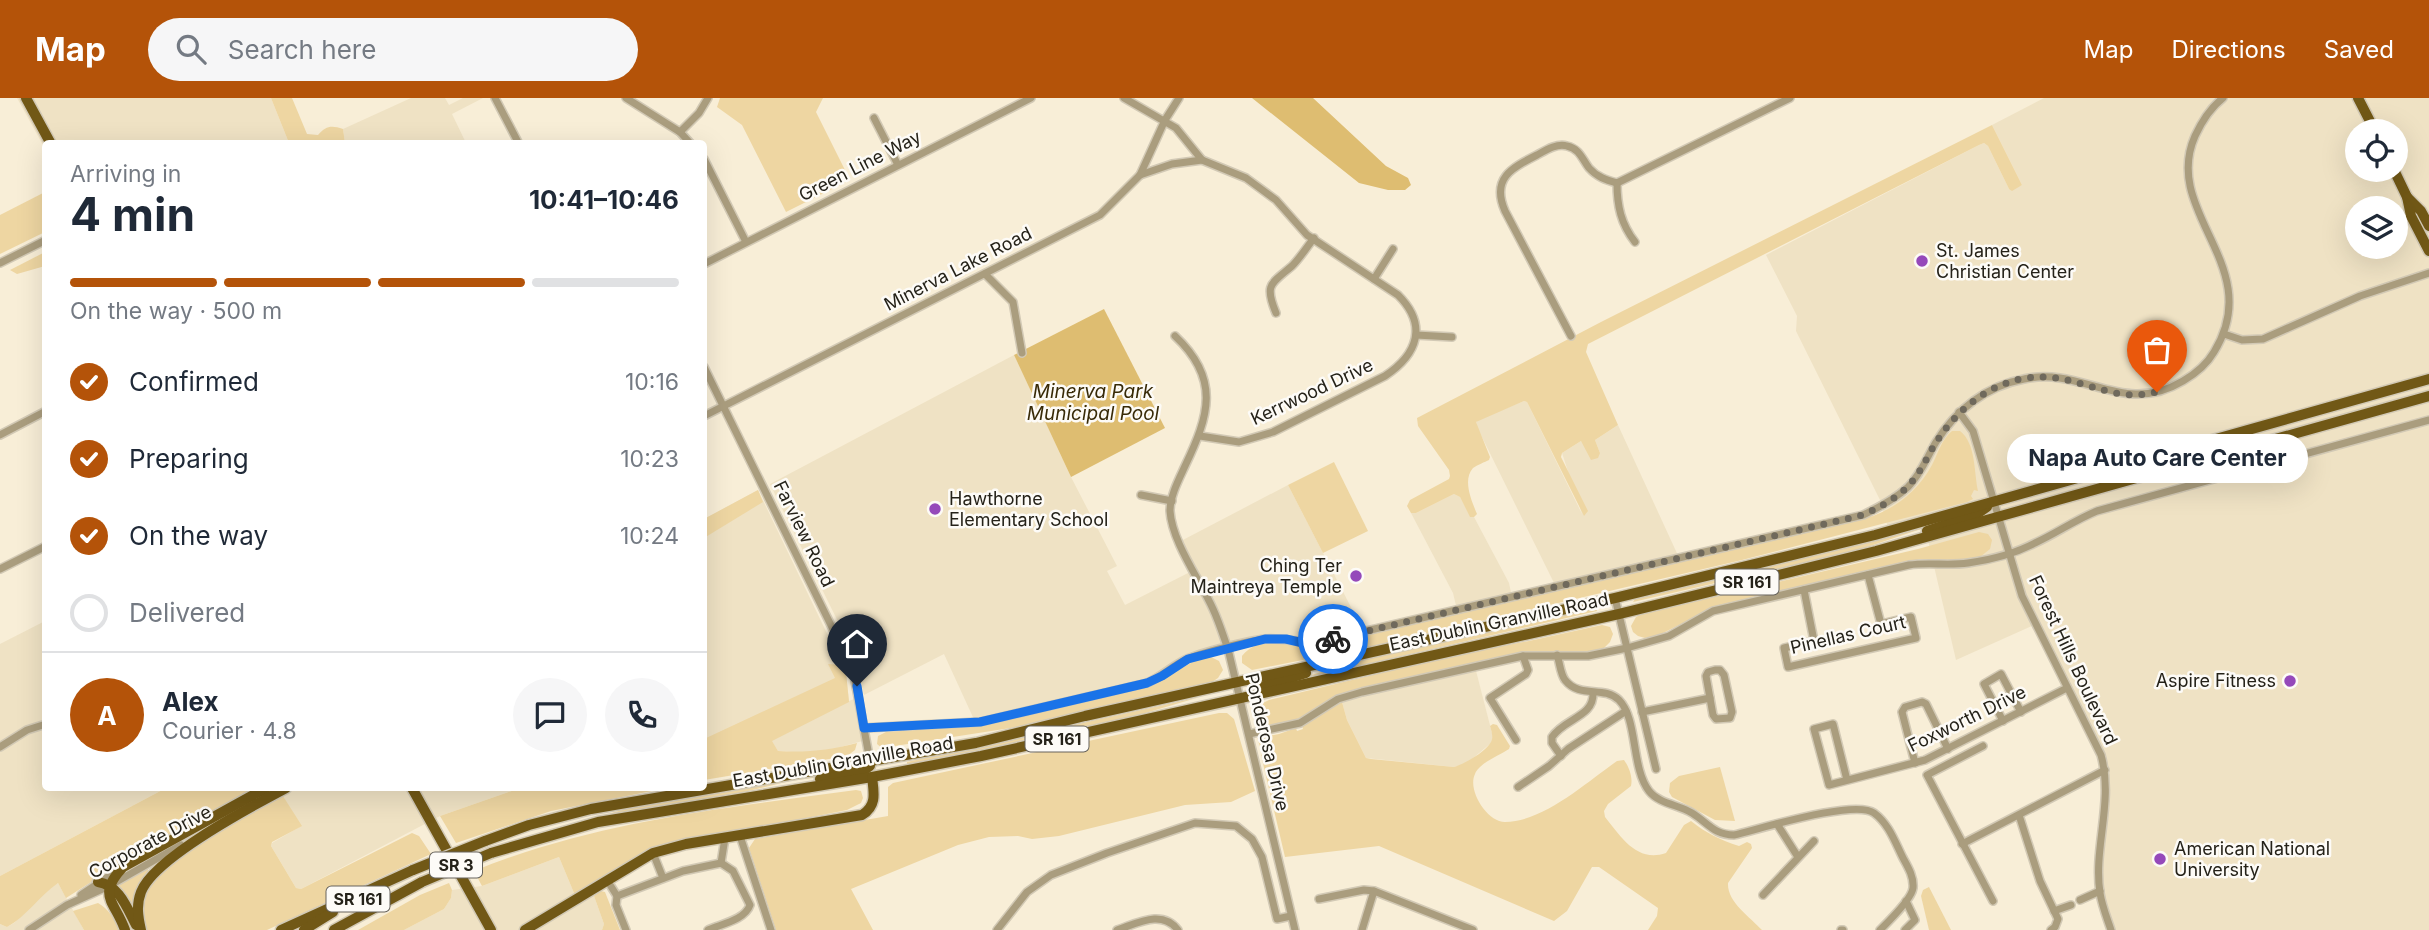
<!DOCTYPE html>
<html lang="en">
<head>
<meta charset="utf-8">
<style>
	body { margin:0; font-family:Inter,sans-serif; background:#f6f6f7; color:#1f2937; height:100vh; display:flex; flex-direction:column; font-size:26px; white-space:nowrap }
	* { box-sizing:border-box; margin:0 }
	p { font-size:23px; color:#747a83 }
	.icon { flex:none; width:38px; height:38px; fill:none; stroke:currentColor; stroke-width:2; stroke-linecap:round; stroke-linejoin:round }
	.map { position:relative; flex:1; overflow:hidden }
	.sheet { position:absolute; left:42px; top:42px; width:665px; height:651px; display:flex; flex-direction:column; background:#fff; border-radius:7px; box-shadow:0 7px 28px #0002 }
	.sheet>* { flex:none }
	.tools { position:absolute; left:2345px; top:21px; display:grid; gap:14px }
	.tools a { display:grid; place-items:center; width:63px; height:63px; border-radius:50%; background:#fff; box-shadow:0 7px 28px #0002; font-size:35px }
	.pin { position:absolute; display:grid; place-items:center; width:60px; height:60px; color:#fff; margin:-72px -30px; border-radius:50% 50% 50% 0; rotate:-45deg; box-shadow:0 0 7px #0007 }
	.pin .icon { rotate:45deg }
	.courier { position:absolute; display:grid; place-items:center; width:70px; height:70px; margin:-35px; border:5px solid #1a73e8; border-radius:50%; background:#fff; color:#222; box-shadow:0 2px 9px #0007 }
	.bubble { position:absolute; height:49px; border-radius:24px; background:#fff; box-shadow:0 7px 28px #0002; font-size:23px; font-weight:700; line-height:49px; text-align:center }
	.headline em { font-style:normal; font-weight:700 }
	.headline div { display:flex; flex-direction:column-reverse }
	.headline { display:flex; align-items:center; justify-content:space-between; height:119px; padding:0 28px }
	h1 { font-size:46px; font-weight:700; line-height:52px }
	.bar { display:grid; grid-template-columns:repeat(4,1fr); gap:10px 7px; align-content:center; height:84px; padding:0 28px }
	.bar i { height:9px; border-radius:5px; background:#e0e1e3 }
	.bar .selected { background:#b45309 }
	.bar p { grid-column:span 4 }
	.line { display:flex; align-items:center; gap:18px; padding:0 28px; border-top:2px solid #e0e1e3 }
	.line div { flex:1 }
	.round { display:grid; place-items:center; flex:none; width:74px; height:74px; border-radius:37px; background:#f6f6f7 }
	ol { padding:0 28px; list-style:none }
	li { display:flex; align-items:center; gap:21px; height:77px }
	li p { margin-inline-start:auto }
	li .icon { padding:7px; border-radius:50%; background:#b45309; color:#fff; stroke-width:4 }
	li:last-child { color:#747a83 }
	li i { width:38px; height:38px; border:4px solid #e0e1e3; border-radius:50% }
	header { display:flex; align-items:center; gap:42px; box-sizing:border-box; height:98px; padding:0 35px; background:#b45309; color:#fff }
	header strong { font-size:33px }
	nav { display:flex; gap:38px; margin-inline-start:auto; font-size:24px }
	.search { width:490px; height:63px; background:#f6f6f7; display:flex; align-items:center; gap:18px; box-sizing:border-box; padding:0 24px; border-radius:38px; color:#747a83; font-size:26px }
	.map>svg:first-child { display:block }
</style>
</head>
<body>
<header>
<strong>Map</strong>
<div class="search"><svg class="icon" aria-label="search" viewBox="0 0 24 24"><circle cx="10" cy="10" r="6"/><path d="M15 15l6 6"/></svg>Search here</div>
<nav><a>Map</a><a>Directions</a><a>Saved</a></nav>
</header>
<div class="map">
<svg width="2429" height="832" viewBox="0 0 2429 832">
	<rect width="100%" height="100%" fill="#f8eed7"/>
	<!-- built -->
	<g fill="#efe2c4" fill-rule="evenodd">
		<polygon points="17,0 271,0 289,45 46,46 45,51"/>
		<polygon points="411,0 445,0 449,7 463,0 483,0 452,16 466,45 345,45 343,31"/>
		<path d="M2044,0H2429V832H2112L2099,785L2106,696L2097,648L2034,527L1956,562L1925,430L1891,440L1880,402L1796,233L1797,218L1766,157L1979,47L1984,45L1988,48L2009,91L2022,87L1992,27ZM2357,33H2396V72H2357ZM2357,110H2396V149H2357Z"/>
		<polygon points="1014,257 1071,379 1117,468 1107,473 1125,507 1192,473 1179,444 1288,387 1354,515 1358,539 1306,550 1280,545 1257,547 1193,562 1165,581 1145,589 977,628 944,556 864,597 854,556 770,386"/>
		<polygon points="1524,303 1527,304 1582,416 1562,355 1581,343 1600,355 1595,342 1618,327 1681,464 1558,493 1477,329 1476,324 1480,321"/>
		<polygon points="758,392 846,575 849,603 859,599 866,642 830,652 808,655 778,653 772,644 704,678 704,421"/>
		<polygon points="1454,396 1460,399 1470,418 1474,419 1509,485 1513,504 1458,516 1453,495 1411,415 1416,415"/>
		<polygon points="45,523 46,690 166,690 0,778 0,546"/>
		<polygon points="1474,565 1493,639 1491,645 1466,666 1454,669 1366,660 1347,622 1340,597"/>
		<polygon points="278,690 520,690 440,718 301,791 296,790 271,748 272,745 301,728"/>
		<polygon points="559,759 574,795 587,790 594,798 604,826 602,832 404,832 444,811 451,800 452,792 482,788"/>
		<polygon points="58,785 84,832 0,832 0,826 7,829 14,825 44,794"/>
	</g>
	<!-- green -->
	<g fill="#eed6a2">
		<path d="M271,0H292L307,36L318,37C326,28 331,27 343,31L345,45H289Z"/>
		<polygon points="720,0 823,0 816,14 850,82 786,114 742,27 717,9"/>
		<path d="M1992,27L2022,87L2012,93L2009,91L1988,48L1984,45L1979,47L1588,246L1586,254L1618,327L1595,342L1600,355L1598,360L1591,362L1581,343L1562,355L1561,359L1588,413L1584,418L1527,304L1524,303L1476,324L1490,359L1489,362C1485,364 1477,367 1473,370C1462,382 1472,404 1477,416L1474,419H1470L1460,399L1454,396L1416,415H1411L1407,408L1410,402L1449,381L1450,378L1449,372L1418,328L1417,320L1601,224Z"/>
		<polygon points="45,94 45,134 0,156 0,117"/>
		<polygon points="45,154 45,168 17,176 10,172"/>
		<path d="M1952,333H1960C1976,345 1974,375 1978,393L1974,392L1971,398L1973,401L1967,404L1742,462L1374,548L1252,572L1242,565V558C1261,534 1293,552 1318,548L1873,418C1899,408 1919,391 1932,367C1938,355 1942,341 1952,333Z"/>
		<polygon points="1334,364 1368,433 1323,455 1288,387"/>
		<polygon points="758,392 763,404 704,440 704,421"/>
		<polygon points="1957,419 1855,453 1633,504 1635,501"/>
		<polygon points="1979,434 1988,436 1992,442 1990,451 1980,459 1959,462 1920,461 1715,509 1657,538 1645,540 1638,538 1633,534 1631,528 1636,519 1642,516 1918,451"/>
		<polygon points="1596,509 1597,513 1276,587 1378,558"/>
		<path d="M1602,527L1610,529L1613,536L1610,544L1604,550L1591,553L1518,555L1350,594C1327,601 1273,647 1254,618L1257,608L1269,602L1460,556L1529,543Z"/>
		<path d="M1209,558L1219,563L1223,572L1218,580L1212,584L1017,629L882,650L877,646L878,638L886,634L977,628L1145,589C1170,581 1183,565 1209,558Z"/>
		<path d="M828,566L841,567L846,575L849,604L772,643L778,653C806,655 830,652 857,645L855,652L847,658L704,682V641L835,580Z"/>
		<polygon points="1200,599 1087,632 907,668 907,664"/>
		<path d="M1342,604L1347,622L1366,660L1371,661L1454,669C1464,666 1490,652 1492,641C1493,638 1491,631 1490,628L1493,626L1497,627L1510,648L1509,651C1500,657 1479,665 1475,676C1467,692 1487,724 1505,724C1543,724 1587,684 1617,663L1624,662C1629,669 1633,679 1631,688L1608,706L1604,713L1605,719C1621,739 1637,765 1666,755L1684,727L1691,723C1706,735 1720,742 1739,748L1747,744L1751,746L1752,750L1728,785C1727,804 1750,819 1762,832H1648L1657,818L1658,810L1599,769H1592L1567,813L1554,823L1379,748L1285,759L1261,657L1263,656L1257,640L1279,636L1296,630L1297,633L1303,631L1302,628Z"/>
		<polygon points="1219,615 1227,615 1234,621 1255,693 1231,704 1185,707 1059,738 1032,741 1018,738 989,739 958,747 851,791 873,832 776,832 749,750 755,741 888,718 888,689 893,685"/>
		<polygon points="1720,669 1735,723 1715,722 1672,699 1669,694 1670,685 1679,678"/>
		<polygon points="836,673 836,677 790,683 727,698 608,716 654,703"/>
		<path d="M166,690H256L140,753L66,800L58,785C39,798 26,819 7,829L0,826V778Z"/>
		<polygon points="520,690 667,690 551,713 456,745 440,718"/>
		<path d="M856,692L861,693L863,700L861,705L847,712L663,748L578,796L574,795L559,759L482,788L474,773C596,723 726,710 856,692Z"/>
		<path d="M283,698L302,728L272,744L271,748L296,790L301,791L412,735L419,738L431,756L267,832H146C140,818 142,797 150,784C166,760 254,714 283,698Z"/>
		<polygon points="147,770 149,774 134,805 127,804 119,787"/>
		<polygon points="449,785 452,792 451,800 444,811 404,832 358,832 420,797"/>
		<polygon points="1929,789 1951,832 1929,832 1921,798 1923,792"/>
		<polygon points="601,793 605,794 620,832 602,832 604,826 594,798"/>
		<path d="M98,805C109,811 114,821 120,832H84L73,813Z"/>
	</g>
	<!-- water -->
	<g fill="#debd71">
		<polygon points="1252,0 1313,0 1386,68 1408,80 1411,87 1405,92 1388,92 1359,85"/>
		<polygon points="1104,211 1165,330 1071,379 1014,257"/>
	</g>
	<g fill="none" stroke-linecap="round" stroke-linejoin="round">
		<defs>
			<g id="street">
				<polyline points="495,0 519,46"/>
				<polyline points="626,0 680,34 691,46"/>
				<path d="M1124,0L1176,30L1202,62L1246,80L1276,102L1307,137L1398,197C1428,227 1418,256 1385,278L1273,334L1239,344L1200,338"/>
				<polyline points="874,20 898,67"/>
				<polyline points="680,34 699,15 708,0"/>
				<polyline points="704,61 746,144"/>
				<polyline points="1140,77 1172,66 1202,62"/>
				<polyline points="1617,85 1790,0"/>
				<path d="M1617,85C1617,108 1621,126 1635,144"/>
				<polyline points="0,165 46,142"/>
				<polyline points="704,166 1031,0"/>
				<polyline points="985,176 1013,204 1022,255"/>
				<polyline points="1374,181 1393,151"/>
				<path d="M1276,215C1264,186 1271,186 1292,168C1300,160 1307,149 1314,140"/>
				<polyline points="2224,236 2242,242 2263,241 2360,198 2429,175"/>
				<polyline points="1416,237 1452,239"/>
				<path d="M1175,238C1221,281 1209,318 1185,368C1179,381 1170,398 1170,413C1172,444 1200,482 1213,511C1219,524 1223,537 1228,551L1295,832"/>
				<path d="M1571,238L1505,113C1491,81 1511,70 1537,57C1546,52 1557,45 1567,48C1580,51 1582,61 1589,70C1597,79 1606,82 1617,85"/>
				<polyline points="704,269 853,572 870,663"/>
				<path d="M1959,314L1973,333L2022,498L2101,657C2114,704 2093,750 2100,795C2102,808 2107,820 2111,832"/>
				<polyline points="704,318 1100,117 1140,77 1165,22 1179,0"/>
				<polyline points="0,337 46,313"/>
				<polyline points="1141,397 1172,403"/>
				<polyline points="0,471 46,448"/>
				<polyline points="1804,492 1814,543 1784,550 1788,569 1916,540 1911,519 1881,526 1868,477"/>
				<polyline points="1615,500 1656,671"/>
				<path d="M1557,557C1560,565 1560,575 1565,582C1580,601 1603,587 1619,602C1638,621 1631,670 1649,693C1659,706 1680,707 1692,715C1708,725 1714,737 1734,737C1760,731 1855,701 1874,715C1889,726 1895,744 1903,760C1908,769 1914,779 1913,790C1912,801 1888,824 1880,832"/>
				<polygon points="1715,572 1720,572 1724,577 1732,614 1730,620 1716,621 1713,617 1706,578 1708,574"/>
				<polyline points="1642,614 1710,600"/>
				<polyline points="2003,623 1984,586 2001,576 2021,614"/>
				<path d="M864,630L980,624L1147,585C1161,579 1171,569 1185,562C1200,555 1247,543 1265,541C1283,539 1301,546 1319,544L1863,417C1880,409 1895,401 1908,389C1921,376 1927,359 1936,344C1956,312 1986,288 2024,281C2083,268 2123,319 2183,283C2195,276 2207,266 2214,254C2267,168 2161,115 2195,38C2202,23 2210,10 2223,0"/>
				<path d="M1249,636L1300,625L1338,601L1362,594L1523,558H1588L1627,550L1669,538L1713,513L1909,467C1929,464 1948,468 1968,465C1989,462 2016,455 2035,445C2057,435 2073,423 2097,413L2429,322"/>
				<polyline points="1516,642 1490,600 1526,576 1528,572 1523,558"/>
				<polyline points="1983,648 1927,677 1993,803"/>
				<polyline points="0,649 27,632 46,626"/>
				<path d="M1561,658L1552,645V639C1565,620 1594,619 1593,595"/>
				<polyline points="1915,665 1902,614 1905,609 1922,604 1926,606 1948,651"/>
				<polyline points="1847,682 1833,626 1814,631 1829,687 1925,662 2067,590"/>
				<polyline points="1518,689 1549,668 1568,651 1626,613"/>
				<polyline points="2019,717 2040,783 2058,821 2055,829 2051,832"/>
				<polyline points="1777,726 1798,759"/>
				<polyline points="740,738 771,832"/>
				<polyline points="1962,746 2105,672"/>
				<polyline points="653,755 663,780"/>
				<polyline points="721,765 725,740"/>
				<polyline points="607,782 617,798 616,807 626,832"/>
				<polyline points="81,797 118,772"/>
				<polyline points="1763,797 1814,743"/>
				<path d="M617,798L683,773L721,765L733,773L750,807C745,822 721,826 708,832"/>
				<polyline points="1319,801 1364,792 1374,793 1473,832"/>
				<polyline points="2080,802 2100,793"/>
				<polyline points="2054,813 2071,807"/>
				<polyline points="29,832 67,807 109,788 181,747"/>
				<polyline points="997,832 1027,794 1051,777 1107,755 1195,725 1236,728 1252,741 1262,759 1277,821 1291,818"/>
				<path d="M1117,832C1138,825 1162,811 1178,832"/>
				<polyline points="1362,832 1374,793"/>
				<polyline points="1841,832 1843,832"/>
				<polyline points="1905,832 1915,822 1906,803"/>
			</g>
			<g id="primary">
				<polyline points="26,0 51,46"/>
				<polyline points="2358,0 2375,33"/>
				<polyline points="2394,72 2407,99 2411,118 2429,153"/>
				<polyline points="2407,99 2421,113 2429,128"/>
				<polyline points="1927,433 1977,416 1987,409"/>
				<polyline points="1261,589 1306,575"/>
				<polyline points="820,681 863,673 870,668 870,663"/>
				<polyline points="412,690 491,832"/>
				<polyline points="485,743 529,727 591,711 976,645 1085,618 1615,500 1875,437 2429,281"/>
				<polyline points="491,755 598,724 872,679 981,658 1619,516 1876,453 2429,298"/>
				<path d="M98,784C119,787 127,810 136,827"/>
				<path d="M125,832C115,803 96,798 123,769L266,690"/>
				<path d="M141,832C138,819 136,807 141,794C154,760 252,708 286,690"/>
				<polyline points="281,832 413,772"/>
				<polyline points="304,832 333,814"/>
				<polyline points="334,832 422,784"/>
				<path d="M525,832L653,755L686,746L862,717C877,708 874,695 872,679"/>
			</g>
		</defs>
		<!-- street casing -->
		<use href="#street" stroke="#d2c9b5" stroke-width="10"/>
		<!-- primary casing -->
		<use href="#primary" stroke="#d2c9b5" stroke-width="13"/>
		<!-- street -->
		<use href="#street" stroke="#aa9d7e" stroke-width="7"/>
		<!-- primary -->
		<use href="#primary" stroke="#715816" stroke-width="10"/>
		<defs>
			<g id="primary-bridge">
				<polyline points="413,772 485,743"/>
				<polyline points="422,784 491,755"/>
			</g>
		</defs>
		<!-- primary-bridge casing -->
		<use href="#primary-bridge" stroke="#d2c9b5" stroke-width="13" stroke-linecap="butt"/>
		<!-- primary-bridge -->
		<use href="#primary-bridge" stroke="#715816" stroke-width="10"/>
	</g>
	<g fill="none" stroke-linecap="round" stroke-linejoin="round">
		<!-- done -->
		<path stroke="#6f695c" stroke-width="7" stroke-dasharray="0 12.6" d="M1333,541L1863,417C1880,409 1896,401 1908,388C1921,375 1927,358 1937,343C1957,312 1988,286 2026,280C2058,275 2084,288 2115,295C2129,298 2144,297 2157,294"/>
		<!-- route -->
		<polyline stroke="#1a73e8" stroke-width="9" points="857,588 864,630 980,624 1147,585 1162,578 1188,561 1265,541 1286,541 1303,545 1333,541"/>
	</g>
	<!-- markers -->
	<g fill="#9549ba" stroke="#fdfbf7" stroke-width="2.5">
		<circle cx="1922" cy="163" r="7"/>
		<circle cx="935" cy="411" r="7"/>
		<circle cx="1356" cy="478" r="7"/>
		<circle cx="2290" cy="583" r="7"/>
		<circle cx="2160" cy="761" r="7"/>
	</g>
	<g text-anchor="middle" stroke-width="5" stroke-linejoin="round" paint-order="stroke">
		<!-- shield labels -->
		<g fill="#fdfbf7" stroke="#66635c" stroke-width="2">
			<rect x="1715.5" y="471.5" width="63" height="25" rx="5"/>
			<rect x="1025.5" y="628.5" width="63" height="25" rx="5"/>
			<rect x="430" y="754.5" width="52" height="25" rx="5"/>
			<rect x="326.5" y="788.5" width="63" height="25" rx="5"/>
		</g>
		<g font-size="16" font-weight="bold" fill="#252219">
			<text x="1747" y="490">SR 161</text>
			<text x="1057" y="647">SR 161</text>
			<text x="456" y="773">SR 3</text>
			<text x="358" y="807">SR 161</text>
		</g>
		<!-- street labels -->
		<g font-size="18" fill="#252219" stroke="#fdfbf7">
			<text transform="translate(860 68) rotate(-27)" y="6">Green Line Way</text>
			<text transform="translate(958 171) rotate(-27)" y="6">Minerva Lake Road</text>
			<text transform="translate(1312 294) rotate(-25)" y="6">Kerrwood Drive</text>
			<text transform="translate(804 436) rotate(64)" y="6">Farview Road</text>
			<text transform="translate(1499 524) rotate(-12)" y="6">East Dublin Granville Road</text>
			<text transform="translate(1848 537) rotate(-13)" y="6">Pinellas Court</text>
			<text transform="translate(2073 562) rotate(65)" y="6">Forest Hills Boulevard</text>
			<text transform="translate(1967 621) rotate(-26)" y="6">Foxworth Drive</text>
			<text transform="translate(1267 644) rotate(77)" y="6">Ponderosa Drive</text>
			<text transform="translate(843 664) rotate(-10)" y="6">East Dublin Granville Road</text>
			<text transform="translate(150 744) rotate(-28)" y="6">Corporate Drive</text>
		</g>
		<!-- poi labels -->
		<g font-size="18" fill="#252219" stroke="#fdfbf7" text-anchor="start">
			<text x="1936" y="159">St. James<tspan x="1936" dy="21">Christian Center</tspan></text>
			<text x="949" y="407">Hawthorne<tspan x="949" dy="21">Elementary School</tspan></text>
			<text x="1342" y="474" text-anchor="end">Ching Ter<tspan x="1342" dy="21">Maintreya Temple</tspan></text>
			<text x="2276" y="589" text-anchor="end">Aspire Fitness</text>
			<text x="2174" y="757">American National<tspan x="2174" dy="21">University</tspan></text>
		</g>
		<!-- water labels -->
		<g font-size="19" font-style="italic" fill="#382a07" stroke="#fdfbf7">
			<text x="1093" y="300">Minerva Park<tspan x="1093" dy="22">Municipal Pool</tspan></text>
		</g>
	</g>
</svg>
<div class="tools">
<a><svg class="icon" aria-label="locate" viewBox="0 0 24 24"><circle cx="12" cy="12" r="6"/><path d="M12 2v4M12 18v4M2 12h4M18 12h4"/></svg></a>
<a><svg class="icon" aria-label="layers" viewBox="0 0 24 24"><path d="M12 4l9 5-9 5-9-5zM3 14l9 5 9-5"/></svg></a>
</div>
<div class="pin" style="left:2157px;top:294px;background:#ea580c"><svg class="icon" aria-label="bag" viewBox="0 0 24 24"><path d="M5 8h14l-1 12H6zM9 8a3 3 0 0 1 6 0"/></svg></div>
<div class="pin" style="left:857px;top:588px;background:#1f2937"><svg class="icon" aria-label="home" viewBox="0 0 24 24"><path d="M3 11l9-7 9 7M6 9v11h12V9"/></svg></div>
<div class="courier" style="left:1333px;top:541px"><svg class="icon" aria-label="bike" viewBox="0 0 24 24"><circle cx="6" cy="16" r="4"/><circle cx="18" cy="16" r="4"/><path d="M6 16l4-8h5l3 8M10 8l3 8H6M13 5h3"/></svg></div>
<div class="bubble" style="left:2007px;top:336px;width:301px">Napa Auto Care Center</div>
<section class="sheet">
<div class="headline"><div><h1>4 min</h1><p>Arriving in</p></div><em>10:41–10:46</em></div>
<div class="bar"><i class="selected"></i><i class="selected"></i><i class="selected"></i><i></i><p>On the way · 500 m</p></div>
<ol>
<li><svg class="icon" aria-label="check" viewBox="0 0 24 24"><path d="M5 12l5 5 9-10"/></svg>Confirmed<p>10:16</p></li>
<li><svg class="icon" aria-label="check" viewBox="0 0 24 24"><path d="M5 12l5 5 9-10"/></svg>Preparing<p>10:23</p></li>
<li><svg class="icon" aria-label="check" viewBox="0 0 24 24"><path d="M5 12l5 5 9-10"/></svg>On the way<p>10:24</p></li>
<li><i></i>Delivered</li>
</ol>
<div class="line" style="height:126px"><b class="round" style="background:#b45309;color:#fff">A</b><div><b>Alex</b><p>Courier · 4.8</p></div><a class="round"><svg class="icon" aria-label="chat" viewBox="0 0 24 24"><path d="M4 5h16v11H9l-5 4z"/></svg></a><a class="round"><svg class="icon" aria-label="phone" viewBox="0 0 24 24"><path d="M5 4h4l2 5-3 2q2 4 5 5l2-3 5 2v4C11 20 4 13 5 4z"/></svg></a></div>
</section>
</div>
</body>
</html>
